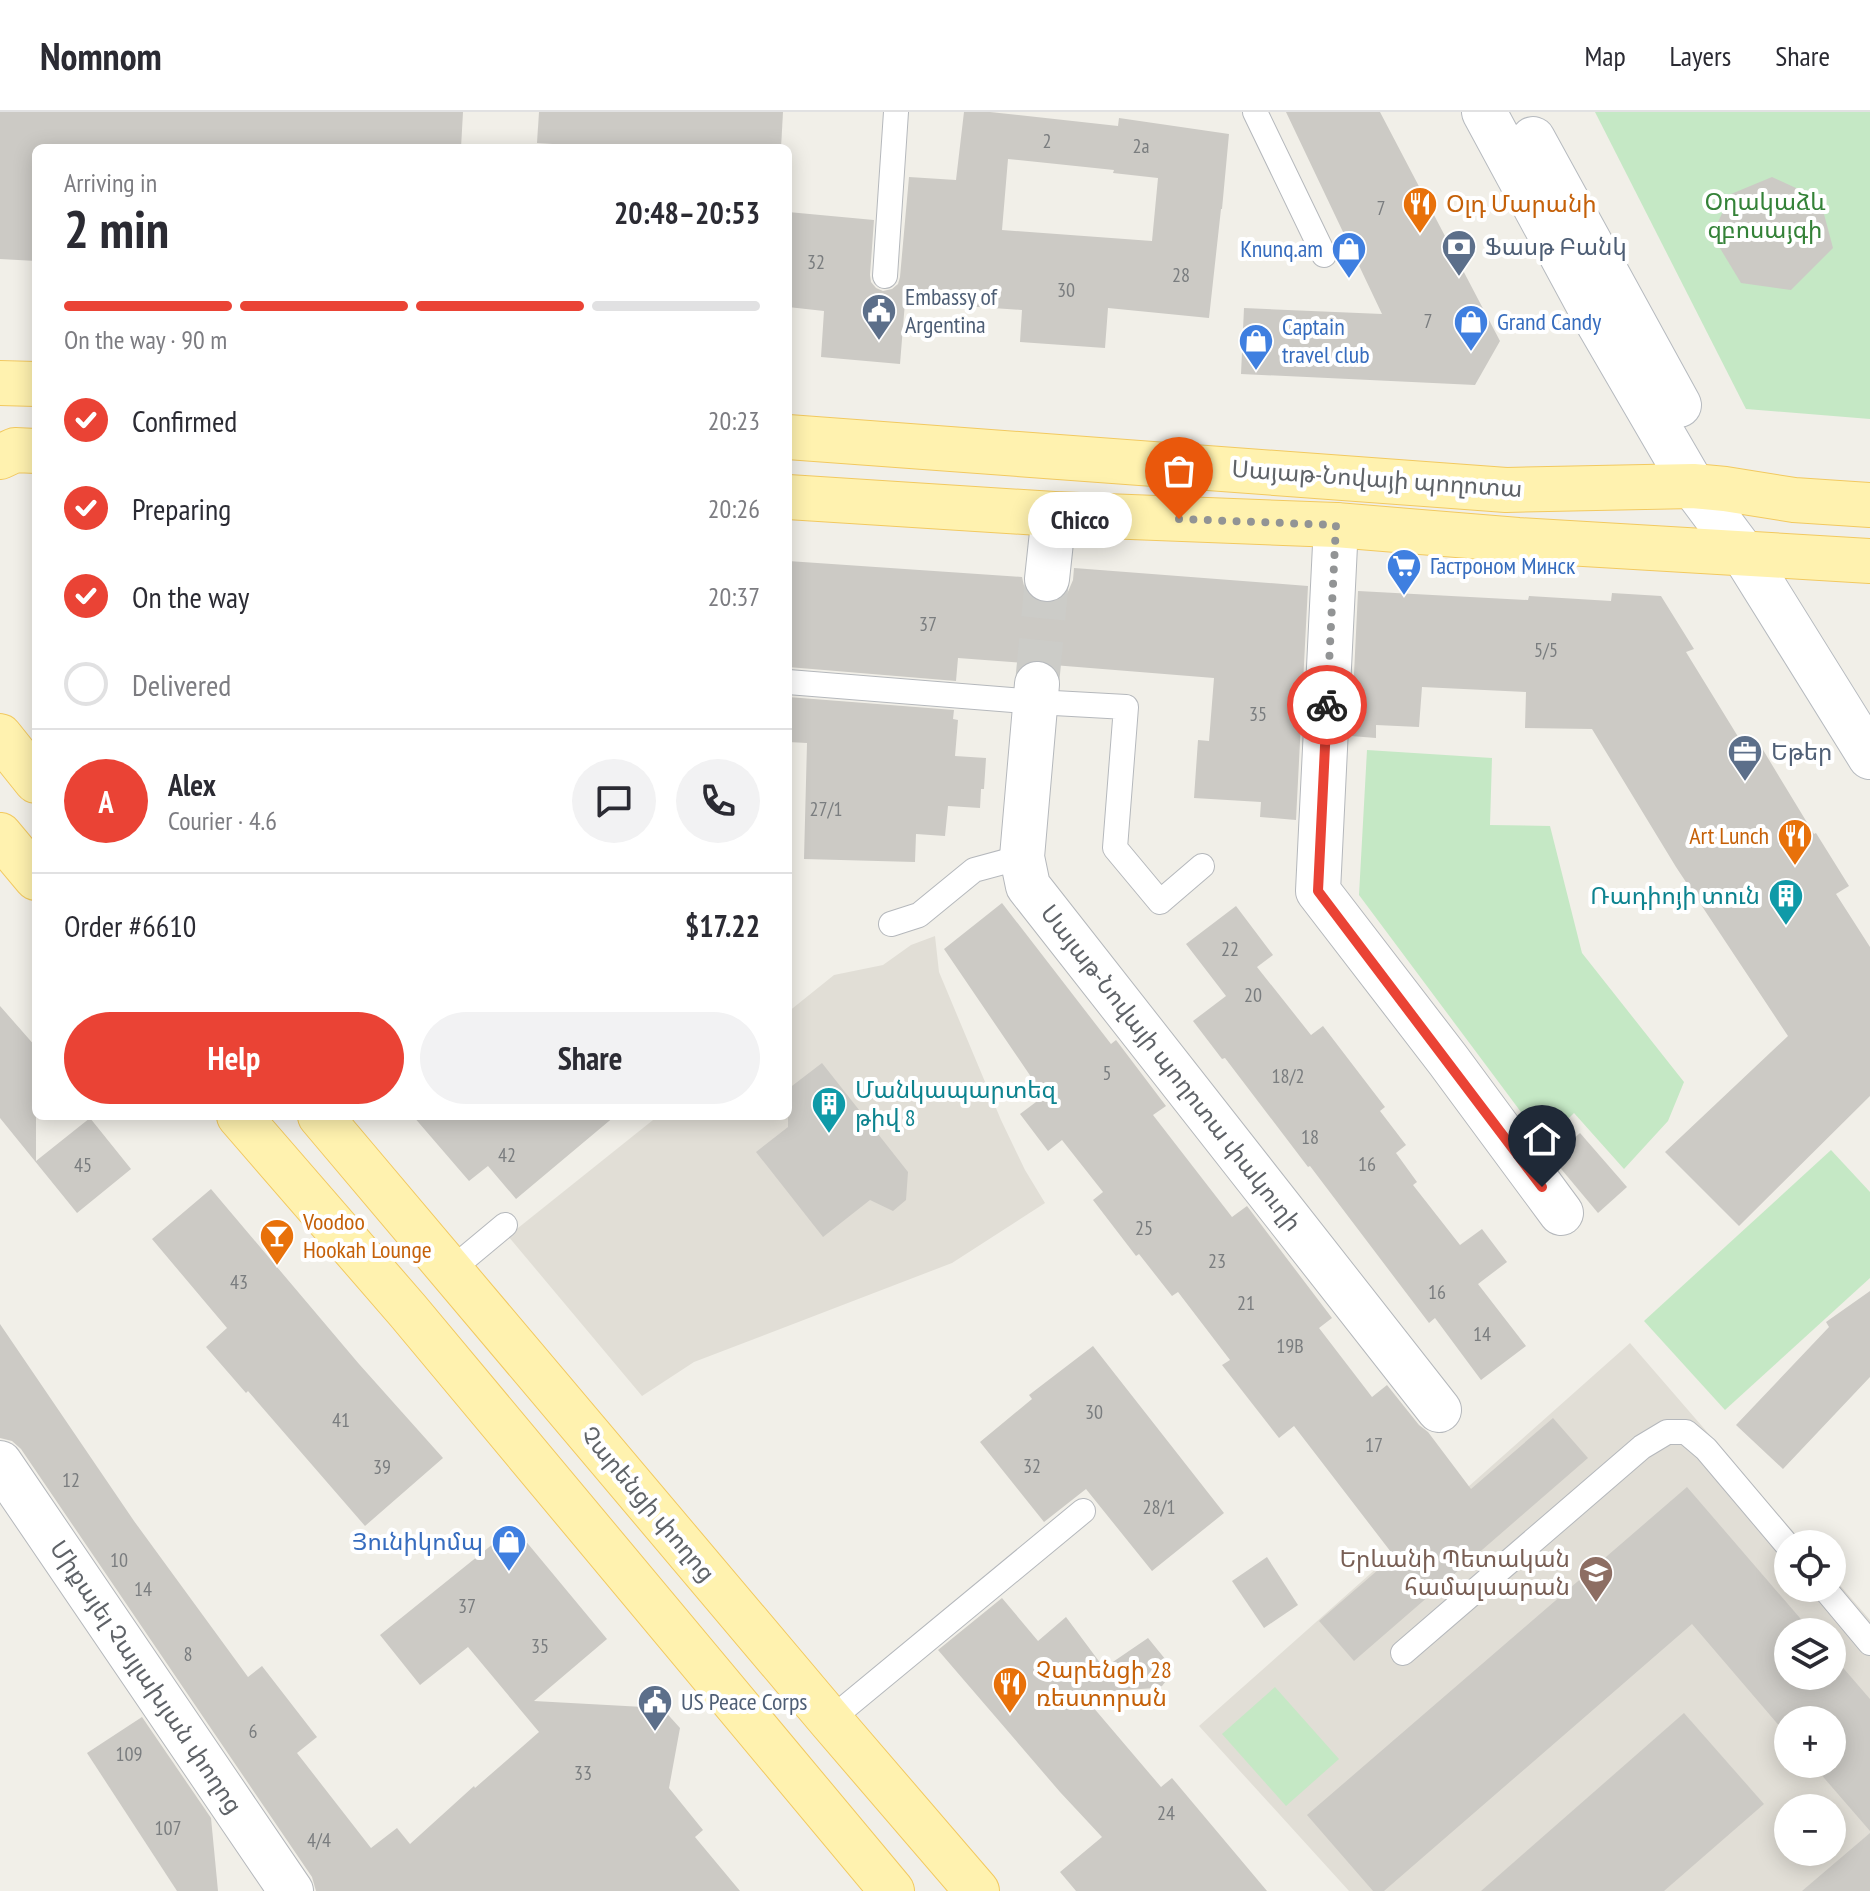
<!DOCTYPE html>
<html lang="en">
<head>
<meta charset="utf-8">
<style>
	body { margin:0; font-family:"PT Sans Narrow","Noto Sans Armenian",sans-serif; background:#f2f2f3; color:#2b2b33; height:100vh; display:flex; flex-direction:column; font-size:30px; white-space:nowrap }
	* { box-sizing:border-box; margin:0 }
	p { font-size:26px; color:#7c7c81 }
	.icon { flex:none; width:44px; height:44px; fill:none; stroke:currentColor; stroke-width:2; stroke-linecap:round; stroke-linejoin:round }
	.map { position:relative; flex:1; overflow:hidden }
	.sheet { position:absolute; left:32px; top:32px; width:760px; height:976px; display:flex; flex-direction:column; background:#fff; border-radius:12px; box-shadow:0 4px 20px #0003 }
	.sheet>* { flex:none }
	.tools { position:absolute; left:1774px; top:1418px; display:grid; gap:16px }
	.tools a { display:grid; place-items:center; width:72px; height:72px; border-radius:50%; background:#fff; box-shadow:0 4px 20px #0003; font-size:40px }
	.pin { position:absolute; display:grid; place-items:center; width:68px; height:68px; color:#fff; margin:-82px -34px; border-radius:50% 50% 50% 0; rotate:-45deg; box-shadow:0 0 8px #0007 }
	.pin .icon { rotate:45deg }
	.courier { position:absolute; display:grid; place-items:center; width:80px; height:80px; margin:-40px; border:6px solid #ea4335; border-radius:50%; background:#fff; color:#222; box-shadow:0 2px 10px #0007 }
	.bubble { position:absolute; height:56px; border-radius:28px; background:#fff; box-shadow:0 4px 20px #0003; font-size:26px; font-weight:800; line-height:56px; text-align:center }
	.headline em { font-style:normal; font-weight:800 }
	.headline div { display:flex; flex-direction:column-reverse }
	.headline { display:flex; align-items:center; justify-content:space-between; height:136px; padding:0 32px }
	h1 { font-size:52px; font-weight:800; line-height:60px }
	.bar { display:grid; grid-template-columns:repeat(4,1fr); gap:12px 8px; align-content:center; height:96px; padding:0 32px }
	.bar i { height:10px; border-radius:6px; background:#e1e1e2 }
	.bar .current { background:#ea4335 }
	.bar p { grid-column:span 4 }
	.line { display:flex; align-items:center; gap:20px; padding:0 32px; border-top:2px solid #e1e1e2 }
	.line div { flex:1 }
	.round { display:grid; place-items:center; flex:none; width:84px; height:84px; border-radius:42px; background:#f2f2f3 }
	ol { padding:0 32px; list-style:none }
	li { display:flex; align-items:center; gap:24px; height:88px }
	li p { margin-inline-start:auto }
	li .icon { padding:8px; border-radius:50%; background:#ea4335; color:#fff; stroke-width:4 }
	li:last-child { color:#7c7c81 }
	li i { width:44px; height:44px; border:4px solid #e1e1e2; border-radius:50% }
	.button { display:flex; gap:16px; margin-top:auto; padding:16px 32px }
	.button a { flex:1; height:92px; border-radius:48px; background:#ea4335; color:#fff; font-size:32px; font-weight:800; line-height:92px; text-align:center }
	.button a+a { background:#f2f2f3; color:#2b2b33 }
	header { display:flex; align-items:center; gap:48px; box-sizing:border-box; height:112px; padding:0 40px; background:#fff; border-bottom:2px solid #e1e1e2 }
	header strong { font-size:38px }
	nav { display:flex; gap:44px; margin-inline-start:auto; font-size:28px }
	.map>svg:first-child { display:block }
</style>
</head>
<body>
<header>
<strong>Nomnom</strong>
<nav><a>Map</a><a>Layers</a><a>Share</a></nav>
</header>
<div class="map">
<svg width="1870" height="1779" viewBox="0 0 1870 1779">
	<rect width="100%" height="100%" fill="#f1efe8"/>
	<!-- education -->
	<g fill="#e1ded6" fill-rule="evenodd">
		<polygon points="935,824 939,860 1001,1008 1025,1058 1045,1091 952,1151 694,1250 642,1284 508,1124 658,1004 788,1004 788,900 834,863 883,853 911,833"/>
		<path d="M1630,1231L1804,1432H1788V1476H1832V1464L1870,1508V1779H1349L1199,1614ZM1788,1520H1832V1564H1788ZM1788,1608H1832V1652H1788ZM1788,1696H1832V1740H1788Z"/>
	</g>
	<!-- green -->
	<g fill="#c5e8c5">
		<polygon points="1595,0 1870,0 1870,307 1746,297"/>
		<polygon points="1367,638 1492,646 1490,713 1550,714 1582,841 1684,970 1668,1009 1624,1057 1574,1001 1544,1031 1359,783"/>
		<polygon points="1831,1038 1870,1080 1870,1166 1725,1298 1644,1209"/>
		<polygon points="1275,1575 1339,1647 1286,1694 1222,1622"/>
	</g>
	<!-- building -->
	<g fill="#cccac5" fill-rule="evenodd">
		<polygon points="0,0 463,0 461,36 36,36 36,149 0,147"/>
		<polygon points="539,0 783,0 781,36 614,36 537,31"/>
		<path d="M964,0H990L1118,14L1119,6L1229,22L1222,97H1221L1209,206L1108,196L1105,236L1020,230L1022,198L905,190L900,252L821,245L824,199L788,195V100L874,108L870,163L871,170L876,176L883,179L892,177L898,172L900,165L909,65L956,68ZM1008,47L1114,58L1113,61L1158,66L1152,129L1002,118Z"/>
		<polygon points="1286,0 1380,0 1500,229 1475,273 1241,262 1244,196 1382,202"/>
		<polygon points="1772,65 1820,87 1833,136 1791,178 1741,171 1712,123 1731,82"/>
		<polygon points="788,449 1022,465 1025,478 1032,487 1045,492 1058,489 1067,482 1073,468 1074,456 1308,474 1296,708 1260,705 1261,690 1194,686 1198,628 1209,629 1214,566 1053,553 1038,547 1024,551 958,546 956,569 788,555"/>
		<polygon points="1358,479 1528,488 1529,484 1611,489 1612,481 1661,484 1694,537 1686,540 1745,636 1757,628 1814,722 1816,721 1849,774 1836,782 1870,835 1870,984 1739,1114 1665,1040 1788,924 1676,755 1592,617 1525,616 1526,580 1422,575 1419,615 1376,613 1376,626 1351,624"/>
		<polygon points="788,585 954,598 953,607 958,608 955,644 986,646 984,677 981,677 980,696 948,694 945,724 916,722 915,750 804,747 807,631 788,630"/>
		<polygon points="1002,791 1111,932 1116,928 1166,994 1153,1003 1232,1105 1247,1094 1332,1206 1319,1216 1372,1285 1387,1273 1419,1313 1428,1320 1471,1377 1553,1306 1588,1346 1354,1549 1319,1509 1394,1444 1294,1314 1279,1326 1222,1253 1230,1248 1178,1180 1172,1184 1139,1142 1136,1144 1093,1088 1103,1080 1062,1028 1048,1039 1020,1002 1044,984 944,837"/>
		<polygon points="1236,794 1273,843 1257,855 1311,923 1323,914 1385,995 1380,999 1406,1033 1396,1041 1417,1070 1413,1073 1460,1133 1482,1117 1507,1150 1478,1172 1526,1234 1481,1268 1435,1206 1429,1211 1310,1054 1308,1055 1225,946 1222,947 1193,909 1226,884 1186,832"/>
		<polygon points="0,894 36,935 36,1049 90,1006 131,1057 77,1101 0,1006"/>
		<polygon points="822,951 908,1060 906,1088 893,1099 870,1088 823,1125 756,1040 788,1015 788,977"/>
		<polygon points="413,1004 615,1004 516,1087 488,1054 469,1069"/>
		<polygon points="1580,1021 1627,1075 1598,1101 1552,1046"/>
		<polygon points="211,1077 359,1252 443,1346 365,1414 248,1279 246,1281 206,1235 227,1216 152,1127"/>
		<polygon points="1870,1179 1870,1265 1783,1357 1736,1313 1829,1215 1826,1210"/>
		<polygon points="0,1212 134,1409 248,1565 262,1554 317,1625 297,1641 371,1736 397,1716 410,1732 474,1674 475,1676 539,1620 468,1535 420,1573 380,1523 514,1415 607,1527 534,1589 662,1596 680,1616 669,1676 703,1718 695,1725 740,1779 316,1779 312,1765 21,1337 12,1329 0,1326"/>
		<polygon points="1093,1234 1224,1401 1152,1459 1086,1377 1044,1410 980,1330 1032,1287 1029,1283"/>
		<polygon points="1687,1375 1812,1520 1788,1520 1788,1564 1832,1564 1832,1543 1870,1587 1870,1719 1812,1652 1832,1652 1832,1608 1788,1608 1788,1624 1692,1512 1384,1779 1373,1779 1307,1703"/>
		<polygon points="1267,1445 1298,1493 1264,1516 1232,1469"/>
		<polygon points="1002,1486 1038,1529 1066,1505 1104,1556 1148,1526 1170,1553 1169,1565 1162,1574 1156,1576 1081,1581 1161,1675 1172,1666 1267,1779 1076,1779 1060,1760 1102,1725 1060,1680 938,1538"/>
		<polygon points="1684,1601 1764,1692 1664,1779 1481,1779"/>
		<polygon points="142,1605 211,1706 218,1779 177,1779 87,1641"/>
		<polygon points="1870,1721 1870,1779 1802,1779"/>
	</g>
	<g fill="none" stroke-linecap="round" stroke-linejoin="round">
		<!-- street-tunnel -->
		<polyline stroke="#ccccc8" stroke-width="44" stroke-dasharray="44 22" stroke-linecap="butt" points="1037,572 1047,467"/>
		<defs>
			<g id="lane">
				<polyline points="1255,0 1324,143"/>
				<polyline points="885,164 896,0"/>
				<polyline points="788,570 1036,590 1126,595 1115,736 1160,790 1202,754"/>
				<polyline points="891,812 919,803 974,758 1022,745"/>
				<polyline points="451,1158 505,1113"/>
				<polyline points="1824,1476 1870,1531"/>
				<polyline points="1403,1541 1642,1335 1667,1320 1686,1320 1706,1337 1788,1434"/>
				<polyline points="830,1608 1083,1399"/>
			</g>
			<g id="street">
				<polyline points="1336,413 1318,779 1448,948 1561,1101"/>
				<polyline points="1047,467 1054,402"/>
				<polyline points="1037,572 1022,745 1028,774 1439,1298"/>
				<polyline points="0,1351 291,1779"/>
			</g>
			<g id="secondary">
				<polyline points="1484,0 1597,209 1693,374 1743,441 1870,645"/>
				<polyline points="1533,27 1679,293"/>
			</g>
			<g id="primary">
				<polyline points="0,271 36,272"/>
				<polyline points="788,325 1506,378 1693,374 1725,377 1794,388 1870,393"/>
				<polyline points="0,345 15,338 36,339"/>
				<polyline points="788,385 1054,402 1336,413 1518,428 1870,449"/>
				<polyline points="0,624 36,669"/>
				<polyline points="0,723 36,766"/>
				<polyline points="239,1004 408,1199 892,1779"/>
				<polyline points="320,1004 830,1608 977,1779"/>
			</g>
		</defs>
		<!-- lane casing -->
		<use href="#lane" stroke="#b5b8bc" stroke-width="26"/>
		<!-- street casing -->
		<use href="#street" stroke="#b5b8bc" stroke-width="46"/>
		<!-- secondary casing -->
		<use href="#secondary" stroke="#b6babf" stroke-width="46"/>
		<!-- primary casing -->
		<use href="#primary" stroke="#f2c960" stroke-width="46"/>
		<!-- lane -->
		<use href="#lane" stroke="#fff" stroke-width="24"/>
		<!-- street -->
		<use href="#street" stroke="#fff" stroke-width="44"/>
		<!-- secondary -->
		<use href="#secondary" stroke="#fff" stroke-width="44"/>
		<!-- primary -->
		<use href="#primary" stroke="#fff2af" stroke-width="44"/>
	</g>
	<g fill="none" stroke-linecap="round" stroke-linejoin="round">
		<!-- done -->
		<polyline stroke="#929495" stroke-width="8" stroke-dasharray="0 14.4" points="1179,407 1336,413 1327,593"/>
		<!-- route -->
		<polyline stroke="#ea4335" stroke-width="10" points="1327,593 1318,779 1542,1075"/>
	</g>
	<!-- icons -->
	<defs>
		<symbol id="restaurant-pin" viewBox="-11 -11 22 30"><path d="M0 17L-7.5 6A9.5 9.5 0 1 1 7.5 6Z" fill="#e8710a" stroke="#fff"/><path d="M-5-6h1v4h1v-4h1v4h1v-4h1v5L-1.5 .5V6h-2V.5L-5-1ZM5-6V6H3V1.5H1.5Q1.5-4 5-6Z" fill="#fff"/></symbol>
		<symbol id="bank-pin" viewBox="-11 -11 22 30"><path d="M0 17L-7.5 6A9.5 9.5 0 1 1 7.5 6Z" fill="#5c6f8a" stroke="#fff"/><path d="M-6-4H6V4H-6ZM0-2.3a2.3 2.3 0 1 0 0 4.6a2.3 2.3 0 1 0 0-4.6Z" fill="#fff"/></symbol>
		<symbol id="shop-pin" viewBox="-11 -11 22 30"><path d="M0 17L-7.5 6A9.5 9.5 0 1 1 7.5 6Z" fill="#3f7fe0" stroke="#fff"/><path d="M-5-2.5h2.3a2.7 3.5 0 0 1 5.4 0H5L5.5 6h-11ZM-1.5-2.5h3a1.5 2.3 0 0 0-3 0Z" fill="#fff"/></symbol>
		<symbol id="civic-pin" viewBox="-11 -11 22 30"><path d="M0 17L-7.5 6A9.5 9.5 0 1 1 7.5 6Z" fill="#5c6f8a" stroke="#fff"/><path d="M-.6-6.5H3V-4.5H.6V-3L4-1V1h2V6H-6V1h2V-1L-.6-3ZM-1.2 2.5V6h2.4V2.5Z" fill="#fff"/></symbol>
		<symbol id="supermarket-pin" viewBox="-11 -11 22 30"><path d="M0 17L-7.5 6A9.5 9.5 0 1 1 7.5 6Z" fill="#3f7fe0" stroke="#fff"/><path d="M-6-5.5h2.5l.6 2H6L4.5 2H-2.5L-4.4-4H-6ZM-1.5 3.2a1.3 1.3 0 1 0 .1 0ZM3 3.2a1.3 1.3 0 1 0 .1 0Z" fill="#fff"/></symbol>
		<symbol id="office-pin" viewBox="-11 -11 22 30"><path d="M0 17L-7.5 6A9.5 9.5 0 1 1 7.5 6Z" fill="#5c6f8a" stroke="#fff"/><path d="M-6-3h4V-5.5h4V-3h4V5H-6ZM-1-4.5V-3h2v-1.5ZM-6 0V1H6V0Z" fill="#fff"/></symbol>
		<symbol id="building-pin" viewBox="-11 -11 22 30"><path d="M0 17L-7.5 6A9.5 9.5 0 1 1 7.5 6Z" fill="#0f9aa8" stroke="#fff"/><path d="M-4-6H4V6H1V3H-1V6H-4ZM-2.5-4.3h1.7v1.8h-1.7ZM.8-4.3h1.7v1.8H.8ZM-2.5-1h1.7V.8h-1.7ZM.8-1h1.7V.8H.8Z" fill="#fff"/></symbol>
		<symbol id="bar-pin" viewBox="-11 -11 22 30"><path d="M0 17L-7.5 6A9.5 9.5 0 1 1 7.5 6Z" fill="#e8710a" stroke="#fff"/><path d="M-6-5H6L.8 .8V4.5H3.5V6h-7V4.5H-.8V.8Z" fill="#fff"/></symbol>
		<symbol id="university-pin" viewBox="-11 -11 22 30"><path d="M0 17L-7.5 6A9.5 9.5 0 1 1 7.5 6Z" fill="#8d6e63" stroke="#fff"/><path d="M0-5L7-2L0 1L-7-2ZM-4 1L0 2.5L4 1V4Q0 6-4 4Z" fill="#fff"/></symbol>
	</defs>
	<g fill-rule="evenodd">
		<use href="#restaurant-pin" x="1400" y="72" width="40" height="54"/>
		<use href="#bank-pin" x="1439" y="115" width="40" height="54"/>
		<use href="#shop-pin" x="1329" y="117" width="40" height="54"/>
		<use href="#civic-pin" x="859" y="179" width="40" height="54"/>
		<use href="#shop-pin" x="1451" y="190" width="40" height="54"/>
		<use href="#shop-pin" x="1236" y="209" width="40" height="54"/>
		<use href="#supermarket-pin" x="1384" y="434" width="40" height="54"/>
		<use href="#office-pin" x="1725" y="620" width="40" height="54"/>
		<use href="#restaurant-pin" x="1775" y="704" width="40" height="54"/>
		<use href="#building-pin" x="1766" y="764" width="40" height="54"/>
		<use href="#building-pin" x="809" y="972" width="40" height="54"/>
		<use href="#bar-pin" x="257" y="1104" width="40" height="54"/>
		<use href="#shop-pin" x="489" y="1410" width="40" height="54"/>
		<use href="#university-pin" x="1576" y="1441" width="40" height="54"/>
		<use href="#restaurant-pin" x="990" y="1552" width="40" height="54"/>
		<use href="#civic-pin" x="635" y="1570" width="40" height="54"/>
	</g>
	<g text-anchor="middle" stroke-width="8" stroke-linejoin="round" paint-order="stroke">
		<!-- number labels -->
		<g font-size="20" fill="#7a7d7f">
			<text x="1047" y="36">2</text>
			<text x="1141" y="41">2a</text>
			<text x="1381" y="103">7</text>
			<text x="816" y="157">32</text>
			<text x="1181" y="170">28</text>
			<text x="1066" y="185">30</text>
			<text x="1428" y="216">7</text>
			<text x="928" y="519">37</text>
			<text x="1546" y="545">5/5</text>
			<text x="1258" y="609">35</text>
			<text x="826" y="704">27/1</text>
			<text x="1230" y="844">22</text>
			<text x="1253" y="890">20</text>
			<text x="1107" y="968">5</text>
			<text x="1288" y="971">18/2</text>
			<text x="1310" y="1032">18</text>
			<text x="507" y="1050">42</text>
			<text x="1367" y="1059">16</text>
			<text x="83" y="1060">45</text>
			<text x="1144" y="1123">25</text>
			<text x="1217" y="1156">23</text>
			<text x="239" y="1177">43</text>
			<text x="1437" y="1187">16</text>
			<text x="1246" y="1198">21</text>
			<text x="1482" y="1229">14</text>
			<text x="1290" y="1241">19B</text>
			<text x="1094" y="1307">30</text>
			<text x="341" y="1315">41</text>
			<text x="1374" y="1340">17</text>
			<text x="1032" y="1361">32</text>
			<text x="382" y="1362">39</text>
			<text x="71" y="1375">12</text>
			<text x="1159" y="1402">28/1</text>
			<text x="119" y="1455">10</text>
			<text x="143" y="1484">14</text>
			<text x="467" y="1501">37</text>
			<text x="540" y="1541">35</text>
			<text x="188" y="1549">8</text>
			<text x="253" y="1626">6</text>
			<text x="129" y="1649">109</text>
			<text x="583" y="1668">33</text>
			<text x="1166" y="1708">24</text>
			<text x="168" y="1723">107</text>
			<text x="319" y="1735">4/4</text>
		</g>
		<!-- park labels -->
		<g font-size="24" fill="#348238" stroke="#fff">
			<text x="1765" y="98">Օղակաձև<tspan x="1765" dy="28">զբոսայգի</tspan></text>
		</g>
		<!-- food labels -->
		<g font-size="24" fill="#c56008" stroke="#fff" text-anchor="start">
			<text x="1446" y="100">Օլդ Մարանի</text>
			<text x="1769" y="732" text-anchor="end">Art Lunch</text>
			<text x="303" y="1118">Voodoo<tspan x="303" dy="28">Hookah Lounge</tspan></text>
			<text x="1036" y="1566">Չարենցի 28<tspan x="1036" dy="28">ռեստորան</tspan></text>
		</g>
		<!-- service labels -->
		<g font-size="24" fill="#4e5e75" stroke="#fff" text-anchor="start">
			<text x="1485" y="143">Ֆասթ Բանկ</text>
			<text x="905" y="193">Embassy of<tspan x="905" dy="28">Argentina</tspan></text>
			<text x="1771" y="648">Եթեր</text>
			<text x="681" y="1598">US Peace Corps</text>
		</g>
		<!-- shop labels -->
		<g font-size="24" fill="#366cbe" stroke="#fff" text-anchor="start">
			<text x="1323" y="145" text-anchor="end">Knunq.am</text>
			<text x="1497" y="218">Grand Candy</text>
			<text x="1282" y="223">Captain<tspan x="1282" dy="28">travel club</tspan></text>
			<text x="1430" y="462">Гастроном Минск</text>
			<text x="483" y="1438" text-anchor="end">Յունիկոմպ</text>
		</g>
		<!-- street labels -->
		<g font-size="24" fill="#5f6368" stroke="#fff">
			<text transform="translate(1377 367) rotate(4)" y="8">Սայաթ-Նովայի պողոտա</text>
			<text transform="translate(1171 956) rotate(52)" y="8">Սայաթ-Նովայի պողոտա փակուղի</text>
			<text transform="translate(648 1392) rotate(50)" y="8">Չարենցի փողոց</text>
			<text transform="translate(146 1565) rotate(56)" y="8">Միքայել Չայլախյան փողոց</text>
		</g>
		<!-- culture labels -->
		<g font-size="24" fill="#0d838f" stroke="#fff" text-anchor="end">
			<text x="1760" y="792">Ռադիոյի տուն</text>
			<text x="855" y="986" text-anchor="start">Մանկապարտեզ<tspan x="855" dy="28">թիվ 8</tspan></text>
		</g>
		<!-- education labels -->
		<g font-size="24" fill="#785e54" stroke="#fff" text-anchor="end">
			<text x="1570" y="1455">Երևանի Պետական<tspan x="1570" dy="28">համալսարան</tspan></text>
		</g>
	</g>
</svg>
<div class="tools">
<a><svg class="icon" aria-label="locate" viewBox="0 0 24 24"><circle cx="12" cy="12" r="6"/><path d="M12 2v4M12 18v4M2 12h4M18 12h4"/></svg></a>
<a><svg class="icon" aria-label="layers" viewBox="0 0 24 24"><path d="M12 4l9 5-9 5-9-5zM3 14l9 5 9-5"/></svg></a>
<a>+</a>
<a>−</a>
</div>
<div class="pin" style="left:1179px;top:407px;background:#ea580c"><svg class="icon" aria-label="bag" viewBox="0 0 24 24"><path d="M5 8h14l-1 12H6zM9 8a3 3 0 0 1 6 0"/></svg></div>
<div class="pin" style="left:1542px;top:1075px;background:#1f2937"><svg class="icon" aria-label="home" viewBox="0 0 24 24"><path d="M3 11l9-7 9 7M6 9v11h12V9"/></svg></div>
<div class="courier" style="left:1327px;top:593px"><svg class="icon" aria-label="bike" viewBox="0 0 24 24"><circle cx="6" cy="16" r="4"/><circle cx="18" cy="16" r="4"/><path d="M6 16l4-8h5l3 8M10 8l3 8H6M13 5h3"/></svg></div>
<div class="bubble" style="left:1028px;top:380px;width:104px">Chicco</div>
<section class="sheet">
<div class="headline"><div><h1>2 min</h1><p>Arriving in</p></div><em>20:48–20:53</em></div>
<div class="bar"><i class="current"></i><i class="current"></i><i class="current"></i><i></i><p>On the way · 90 m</p></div>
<ol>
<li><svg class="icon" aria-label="check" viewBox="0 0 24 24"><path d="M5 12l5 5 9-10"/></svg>Confirmed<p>20:23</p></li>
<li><svg class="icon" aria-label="check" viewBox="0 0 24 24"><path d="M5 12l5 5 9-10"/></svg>Preparing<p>20:26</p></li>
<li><svg class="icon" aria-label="check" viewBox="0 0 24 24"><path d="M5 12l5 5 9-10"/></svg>On the way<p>20:37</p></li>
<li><i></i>Delivered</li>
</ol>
<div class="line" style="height:144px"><b class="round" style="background:#ea4335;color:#fff">A</b><div><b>Alex</b><p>Courier · 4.6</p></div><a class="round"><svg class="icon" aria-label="chat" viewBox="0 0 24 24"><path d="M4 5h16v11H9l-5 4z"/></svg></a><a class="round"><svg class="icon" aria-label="phone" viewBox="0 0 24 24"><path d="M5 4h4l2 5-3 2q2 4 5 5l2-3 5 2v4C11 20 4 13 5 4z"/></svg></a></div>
<div class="line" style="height:104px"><div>Order #6610</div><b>$17.22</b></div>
<div class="button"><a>Help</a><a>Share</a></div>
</section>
</div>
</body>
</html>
